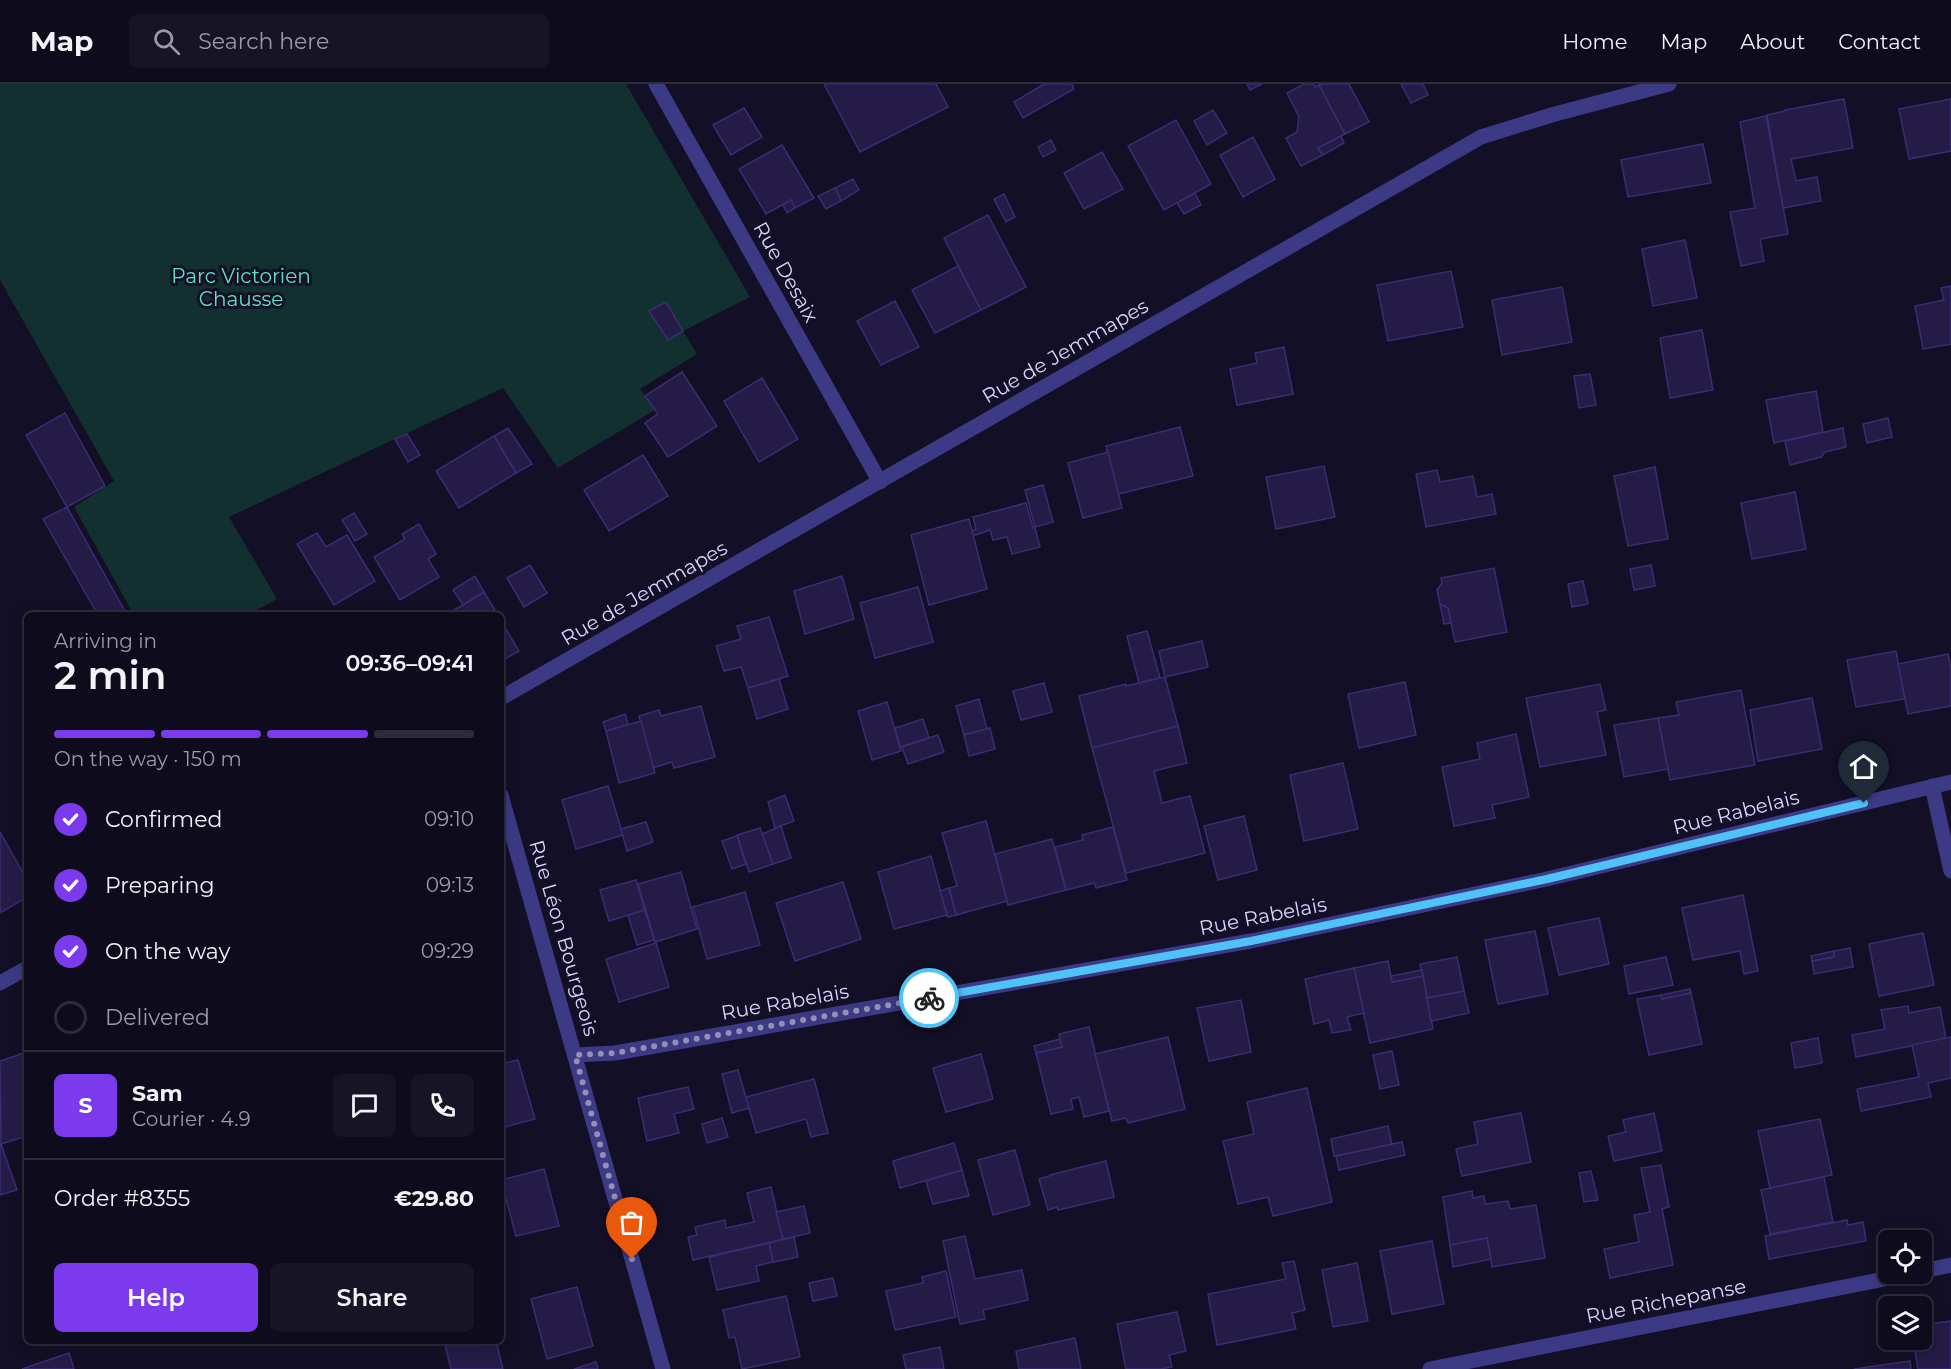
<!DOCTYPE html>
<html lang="en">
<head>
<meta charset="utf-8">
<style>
	body { margin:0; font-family:Montserrat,sans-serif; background:#171425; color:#f1f3f6; height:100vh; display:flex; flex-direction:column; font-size:22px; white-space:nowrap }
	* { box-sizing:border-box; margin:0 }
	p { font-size:20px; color:#9b9ba3 }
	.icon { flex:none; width:33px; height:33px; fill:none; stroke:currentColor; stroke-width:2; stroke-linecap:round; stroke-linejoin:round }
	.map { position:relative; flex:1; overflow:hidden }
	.details { position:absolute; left:24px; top:528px; width:480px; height:732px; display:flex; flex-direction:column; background:#0e0b1c; border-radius:9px; box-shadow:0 3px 15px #0003,0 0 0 2px #2e2b3b }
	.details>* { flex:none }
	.buttons { position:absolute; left:1878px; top:1146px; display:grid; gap:12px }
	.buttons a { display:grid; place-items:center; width:54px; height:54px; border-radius:9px; background:#0e0b1c; box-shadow:0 3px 15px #0003,0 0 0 2px #2e2b3b; font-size:30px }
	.pin { position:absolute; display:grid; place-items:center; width:51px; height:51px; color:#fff; margin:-62px -26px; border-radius:50% 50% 50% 0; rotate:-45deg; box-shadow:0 0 6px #0007 }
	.pin .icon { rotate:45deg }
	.courier { position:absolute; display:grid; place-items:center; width:60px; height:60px; margin:-30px; border:4px solid #4fc3f7; border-radius:50%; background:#fff; color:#222; box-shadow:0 2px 8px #0007 }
	.overview em { font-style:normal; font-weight:600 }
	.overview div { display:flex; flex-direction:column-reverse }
	.overview { display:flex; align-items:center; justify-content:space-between; height:102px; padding:0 30px }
	h1 { font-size:39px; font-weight:600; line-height:45px }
	.bar { display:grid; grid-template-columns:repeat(4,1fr); gap:9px 6px; align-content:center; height:72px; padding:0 30px }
	.bar i { height:8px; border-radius:4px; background:#2e2b3b }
	.bar .on { background:#7c3aed }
	.bar p { grid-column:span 4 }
	.line { display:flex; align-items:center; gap:15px; padding:0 30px; border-top:2px solid #2e2b3b }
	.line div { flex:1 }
	.round { display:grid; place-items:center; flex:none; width:63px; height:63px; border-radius:9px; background:#171425 }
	ol { padding:0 30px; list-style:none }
	li { display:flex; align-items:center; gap:18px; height:66px }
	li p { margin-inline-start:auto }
	li .icon { padding:6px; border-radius:50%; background:#7c3aed; color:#fff; stroke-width:4 }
	li:last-child { color:#9b9ba3 }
	li i { width:33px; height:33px; border:3px solid #2e2b3b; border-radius:50% }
	.button { display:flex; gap:12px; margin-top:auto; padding:12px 30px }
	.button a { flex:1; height:69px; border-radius:9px; background:#7c3aed; color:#fff; font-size:24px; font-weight:600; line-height:69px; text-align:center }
	.button a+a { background:#171425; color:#f1f3f6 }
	header { display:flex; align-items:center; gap:36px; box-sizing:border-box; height:84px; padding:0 30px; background:#0e0b1c; border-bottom:2px solid #2e2b3b }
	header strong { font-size:28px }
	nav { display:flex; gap:33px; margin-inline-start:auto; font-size:21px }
	.search { width:420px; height:54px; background:#171425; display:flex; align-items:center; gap:15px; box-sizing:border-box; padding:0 21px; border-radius:9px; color:#9b9ba3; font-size:22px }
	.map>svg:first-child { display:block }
</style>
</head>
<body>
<header>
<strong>Map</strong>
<div class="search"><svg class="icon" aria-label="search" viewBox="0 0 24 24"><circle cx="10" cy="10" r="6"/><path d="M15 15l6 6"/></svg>Search here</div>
<nav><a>Home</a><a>Map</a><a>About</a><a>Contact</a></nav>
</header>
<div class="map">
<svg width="1951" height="1285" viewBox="0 0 1951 1285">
	<rect width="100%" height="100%" fill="#130f26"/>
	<!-- green -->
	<polygon fill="#12302f" points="0,0 626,0 750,213 683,247 697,270 640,305 655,326 558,384 503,304 229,433 277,515 247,531 134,531 74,423 114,397 0,196"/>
	<!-- building -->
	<g fill="#241b47" stroke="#3b2d73" stroke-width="1.5">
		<polygon points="824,0 936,0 948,23 860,68"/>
		<polygon points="1044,0 1072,0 1074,5 1023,34 1014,18"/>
		<polygon points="1247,0 1262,0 1250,6"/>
		<polygon points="1304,0 1314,0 1315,3 1319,1 1345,50 1318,64 1323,71 1301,82 1286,54 1297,48 1299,33 1287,9"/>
		<polygon points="1321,0 1349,0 1369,38 1345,50 1319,1"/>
		<polygon points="1401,0 1423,0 1428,11 1411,19"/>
		<polygon points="1844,15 1853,64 1791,75 1796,97 1817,93 1821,117 1783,124 1767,31 1785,27 1785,26"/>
		<polygon points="1951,15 1951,67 1909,75 1899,25"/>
		<polygon points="744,24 762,53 731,71 713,41"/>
		<polygon points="1213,26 1227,49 1207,61 1194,37"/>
		<polygon points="1766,32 1788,150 1760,155 1764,177 1741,182 1730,128 1755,124 1740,38"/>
		<polygon points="1176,36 1211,100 1164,126 1128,62"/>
		<polygon points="1341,52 1344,59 1323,71 1318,64"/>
		<polygon points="1253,53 1275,95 1243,113 1220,71"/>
		<polygon points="1051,56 1056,66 1043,73 1038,63"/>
		<polygon points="1703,60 1711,99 1628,113 1621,76"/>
		<polygon points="782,61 814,114 795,124 791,116 766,130 739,85"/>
		<polygon points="1102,68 1123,105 1084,125 1064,89"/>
		<polygon points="853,95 859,106 841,117 835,104"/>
		<polygon points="835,104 841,117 826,125 818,112"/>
		<polygon points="1195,109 1201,121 1184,130 1177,119"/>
		<polygon points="1004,110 1015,133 1006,138 994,115"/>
		<polygon points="791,116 795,124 787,129 783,121"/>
		<polygon points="988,131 1026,203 981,226 944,154"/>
		<polygon points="1685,156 1697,214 1653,222 1642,165"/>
		<polygon points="958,182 981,226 935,249 912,206"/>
		<polygon points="1451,187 1463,243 1388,257 1377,201"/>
		<polygon points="1951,202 1951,260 1923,265 1915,222 1944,216 1941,204"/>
		<polygon points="1562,203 1572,258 1502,271 1492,216"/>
		<polygon points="895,217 919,263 881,281 857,237"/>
		<polygon points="666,218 683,247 668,256 649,227"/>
		<polygon points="1702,246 1713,306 1670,314 1660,254"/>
		<polygon points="1284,263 1293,310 1237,321 1230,285 1257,279 1255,269"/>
		<polygon points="682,288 717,342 668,373 645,339 658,330 645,312"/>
		<polygon points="1590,290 1596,321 1579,324 1574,292"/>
		<polygon points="762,294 798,355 759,378 724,317"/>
		<polygon points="1816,307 1823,348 1774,359 1766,316"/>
		<polygon points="65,329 105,402 67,423 26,351"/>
		<polygon points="1888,334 1892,353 1867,359 1863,340"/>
		<polygon points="1180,343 1193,392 1118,410 1106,362"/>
		<polygon points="508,344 532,380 516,389 494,352"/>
		<polygon points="1843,344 1846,363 1825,368 1821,373 1790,381 1785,357"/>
		<polygon points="407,350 420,371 408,378 395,355"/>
		<polygon points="494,352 516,389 459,424 436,387"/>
		<polygon points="1108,368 1122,424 1083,434 1068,379"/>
		<polygon points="643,371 668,412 609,447 584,406"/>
		<polygon points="1324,382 1335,433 1276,445 1266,393"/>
		<polygon points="1655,383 1668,455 1628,462 1614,392"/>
		<polygon points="1437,386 1440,398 1473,392 1477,413 1492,410 1496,430 1426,443 1416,390"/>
		<polygon points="1043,401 1053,438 1035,443 1025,406"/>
		<polygon points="1795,408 1806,465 1752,475 1741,419"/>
		<polygon points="1026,419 1033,444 1035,444 1040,463 1012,470 1007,453 993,456 990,446 973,452 972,447 976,445 973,433"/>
		<polygon points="67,423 127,531 98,531 43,435"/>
		<polygon points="354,429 367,450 355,457 342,436"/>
		<polygon points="969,435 987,505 929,521 911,451"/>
		<polygon points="419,440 436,470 428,475 439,493 400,516 374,473 405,455 402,450"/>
		<polygon points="317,449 326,463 347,451 375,497 334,521 297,460"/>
		<polygon points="530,481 547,509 524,523 507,494"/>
		<polygon points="1651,481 1655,502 1634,506 1630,485"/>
		<polygon points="1494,484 1507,548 1455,558 1448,524 1440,520 1437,506 1442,499 1441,494"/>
		<polygon points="475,492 484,508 463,521 453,506"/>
		<polygon points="842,492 854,535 805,550 794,507"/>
		<polygon points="1583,497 1588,520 1572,523 1568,500"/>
		<polygon points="918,503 933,558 875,574 860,519"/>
		<polygon points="484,508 498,531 445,531 463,521"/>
		<polygon points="1440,520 1448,524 1451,539 1444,540"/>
		<polygon points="769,533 788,592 748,604 741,583 724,587 716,562 741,555 737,542"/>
		<polygon points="501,537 519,567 501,577"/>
		<polygon points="1147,547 1160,594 1139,599 1127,552"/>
		<polygon points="1202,557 1208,583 1165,593 1159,567"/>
		<polygon points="1896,567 1905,615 1856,623 1847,576"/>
		<polygon points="1948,570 1951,585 1951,622 1908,630 1898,580"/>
		<polygon points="1165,593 1178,642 1092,664 1079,612 1126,600 1126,602"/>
		<polygon points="779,595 788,625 757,635 748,604"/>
		<polygon points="1405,598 1416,651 1359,664 1348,610"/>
		<polygon points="1044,599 1052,628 1021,636 1013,607"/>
		<polygon points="1600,600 1606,626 1597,628 1606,671 1540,683 1526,614"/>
		<polygon points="1741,606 1755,681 1670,696 1658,634 1679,631 1676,618"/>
		<polygon points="1812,614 1822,665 1758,677 1750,626"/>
		<polygon points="979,615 987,645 964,651 956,622"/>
		<polygon points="887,618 901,667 872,676 858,627"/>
		<polygon points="701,622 715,673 674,684 672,678 653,684 639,632 659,626 661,632"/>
		<polygon points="625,630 628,641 606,647 603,638"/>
		<polygon points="1658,634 1668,685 1624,693 1614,641"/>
		<polygon points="923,635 929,654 900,663 895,644"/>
		<polygon points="641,637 655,689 619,699 606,647"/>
		<polygon points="1178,642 1187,679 1154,687 1162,719 1190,712 1205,769 1126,789 1092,664"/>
		<polygon points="990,644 995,665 969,672 964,651"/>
		<polygon points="1516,650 1529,713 1492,721 1495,734 1454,742 1442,683 1480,675 1477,659"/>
		<polygon points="938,651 944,668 908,680 902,663"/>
		<polygon points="1343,679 1358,745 1304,757 1290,691"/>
		<polygon points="608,702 623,751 576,765 562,716"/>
		<polygon points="785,711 794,737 775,744 768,718"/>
		<polygon points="1244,732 1257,786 1218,796 1204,742"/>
		<polygon points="986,737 1007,817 956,831 949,804 957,802 942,749"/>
		<polygon points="646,738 653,758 627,767 621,745"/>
		<polygon points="781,742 791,774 773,780 762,750"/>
		<polygon points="1113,743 1127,796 1096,804 1094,799 1066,806 1055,763 1083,756 1082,751"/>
		<polygon points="760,744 773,780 749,788 737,751"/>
		<polygon points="0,748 27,796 27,813 0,829"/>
		<polygon points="737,752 746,780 732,785 722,757"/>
		<polygon points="1052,755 1066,806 1008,821 995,770"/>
		<polygon points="931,772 947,831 894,845 878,788"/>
		<polygon points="681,788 697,845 655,858 638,800"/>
		<polygon points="636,796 645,826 609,837 600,806"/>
		<polygon points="843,798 861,855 795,877 776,819"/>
		<polygon points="949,804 956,831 948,833 940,807"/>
		<polygon points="745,808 760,861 707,875 693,823"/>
		<polygon points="1743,811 1758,887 1744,890 1740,867 1693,876 1682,824"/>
		<polygon points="645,826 654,856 637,861 628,831"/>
		<polygon points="1599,834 1609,880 1559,891 1548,844"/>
		<polygon points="1535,847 1548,910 1498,920 1485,856"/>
		<polygon points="1923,849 1934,901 1879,912 1869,860"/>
		<polygon points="656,859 669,903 619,918 606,875"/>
		<polygon points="1850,864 1853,883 1814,890 1812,877 1834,873 1834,867"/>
		<polygon points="1834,867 1834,873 1812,877 1811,872"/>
		<polygon points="1457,873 1464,907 1427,914 1420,880"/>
		<polygon points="1666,873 1673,901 1629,910 1624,882"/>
		<polygon points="1388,877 1392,898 1423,892 1433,945 1370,959 1354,884"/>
		<polygon points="1354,884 1364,929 1347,933 1351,946 1332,949 1329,936 1314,940 1305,895"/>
		<polygon points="1422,886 1423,892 1392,898 1391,892"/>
		<polygon points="1690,905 1691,909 1662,915 1661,911"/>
		<polygon points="1464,907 1469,929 1431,937 1427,914"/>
		<polygon points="1691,909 1702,960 1649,971 1637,915 1661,911 1662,915"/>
		<polygon points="1241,916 1251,968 1209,977 1197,924"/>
		<polygon points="1908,922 1909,929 1940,923 1946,955 1856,973 1852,951 1885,945 1881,926"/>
		<polygon points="1089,943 1109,1027 1084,1033 1079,1013 1071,1015 1073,1025 1051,1030 1036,969 1062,963 1059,950"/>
		<polygon points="1168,953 1185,1025 1128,1039 1126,1034 1112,1037 1095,970"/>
		<polygon points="1951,953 1951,994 1928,999 1931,1013 1861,1027 1857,1005 1919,993 1912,961"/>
		<polygon points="1818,954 1822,979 1795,984 1791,959"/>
		<polygon points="1060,955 1062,963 1036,969 1034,962"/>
		<polygon points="1392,967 1399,1001 1380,1005 1373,971"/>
		<polygon points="27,968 27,1052 1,1060 0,977"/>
		<polygon points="981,970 993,1015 946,1028 933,984"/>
		<polygon points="518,976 535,1035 501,1044 501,980"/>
		<polygon points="738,986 749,1024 732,1029 722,990"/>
		<polygon points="814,995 828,1049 811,1053 806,1035 756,1049 746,1013"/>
		<polygon points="688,1003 694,1025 674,1030 679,1049 647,1057 638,1014"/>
		<polygon points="1307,1004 1332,1118 1273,1132 1268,1113 1238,1120 1223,1057 1254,1050 1247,1018"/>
		<polygon points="1521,1029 1531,1078 1462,1092 1456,1065 1478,1060 1474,1038"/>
		<polygon points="1654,1029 1662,1067 1614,1077 1608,1052 1626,1048 1623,1036"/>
		<polygon points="722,1034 728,1053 707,1059 702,1040"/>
		<polygon points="1820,1035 1832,1091 1770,1104 1758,1047"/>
		<polygon points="1388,1042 1392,1061 1334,1072 1331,1055"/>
		<polygon points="1402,1058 1405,1071 1339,1086 1336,1072"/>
		<polygon points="954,1059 962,1086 900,1104 893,1077"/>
		<polygon points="0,1060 1,1060 17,1106 0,1111"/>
		<polygon points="1015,1066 1030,1121 993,1131 978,1076"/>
		<polygon points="1106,1077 1114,1113 1058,1126 1057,1123 1048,1126 1039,1095 1049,1092 1050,1091"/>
		<polygon points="1661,1081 1669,1123 1662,1125 1673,1181 1610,1194 1604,1165 1639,1158 1634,1131 1650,1128 1641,1084"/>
		<polygon points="544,1085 559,1142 516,1152 501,1096"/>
		<polygon points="962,1086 969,1112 933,1120 926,1097"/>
		<polygon points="1591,1087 1598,1116 1584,1118 1579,1089"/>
		<polygon points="1824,1093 1833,1138 1770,1150 1761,1106"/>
		<polygon points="771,1103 783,1155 693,1176 688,1153 697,1151 695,1143 725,1136 726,1144 754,1138 747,1109"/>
		<polygon points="1472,1107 1473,1114 1484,1112 1485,1120 1508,1117 1510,1125 1536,1121 1545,1174 1492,1183 1487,1154 1450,1161 1443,1113"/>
		<polygon points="804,1122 810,1149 783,1155 776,1128"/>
		<polygon points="1847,1136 1848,1141 1863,1138 1866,1157 1769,1175 1765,1152"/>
		<polygon points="965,1152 975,1195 1022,1186 1028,1216 983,1226 985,1235 960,1240 943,1157"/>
		<polygon points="794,1153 798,1173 773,1178 769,1159"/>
		<polygon points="1487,1154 1491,1175 1453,1183 1450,1161"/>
		<polygon points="1432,1157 1444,1220 1392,1230 1380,1167"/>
		<polygon points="769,1159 773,1178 756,1182 759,1197 717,1206 709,1173"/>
		<polygon points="1294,1177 1305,1226 1292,1229 1296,1245 1217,1261 1208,1210 1286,1195 1282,1179"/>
		<polygon points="1357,1179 1368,1237 1333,1243 1322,1186"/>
		<polygon points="946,1187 956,1233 895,1246 886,1207 923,1199 922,1193"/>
		<polygon points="833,1194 837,1212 813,1217 809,1199"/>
		<polygon points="577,1203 593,1262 547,1275 531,1215"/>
		<polygon points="786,1212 800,1273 742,1285 735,1253 729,1254 723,1226"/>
		<polygon points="1177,1228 1186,1267 1169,1271 1172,1283 1161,1285 1126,1285 1117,1240"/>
		<polygon points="1951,1237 1951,1285 1918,1285 1913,1256 1922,1256 1922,1241"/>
		<polygon points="1075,1254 1081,1285 1019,1285 1016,1267"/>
		<polygon points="444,1257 496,1257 503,1285 451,1285"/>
		<polygon points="940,1263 944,1285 906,1285 903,1271"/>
		<polygon points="69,1269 74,1285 22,1285"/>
		<polygon points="1910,1277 1911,1285 1854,1285"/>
		<polygon points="596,1278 598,1285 574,1285"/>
	</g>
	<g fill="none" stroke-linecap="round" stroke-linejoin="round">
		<!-- street -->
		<g stroke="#3d3a85" stroke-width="15">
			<polyline points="656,0 880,398"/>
			<polyline points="501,614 1481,53 1555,30 1669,0"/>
			<polyline points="1932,702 1951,787"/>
			<polyline points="501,711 663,1285"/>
			<polyline points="0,899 27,884"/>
			<polyline points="575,971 615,969 1251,857 1547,795 1951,698"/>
			<polyline points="1922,1187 1951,1181"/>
			<polyline points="1430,1285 1910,1190"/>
		</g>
	</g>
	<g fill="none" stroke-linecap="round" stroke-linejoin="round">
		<!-- done -->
		<polyline stroke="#948fb3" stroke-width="6" stroke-dasharray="0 10.8" points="632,1175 575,971 615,969 929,914"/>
		<!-- route -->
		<polyline stroke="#4fc3f7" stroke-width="8" points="929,914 1251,857 1547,795 1864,719"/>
	</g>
	<g text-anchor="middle" stroke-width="6" stroke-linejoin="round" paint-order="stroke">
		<!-- street labels -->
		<g font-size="20" fill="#d9d4ff" stroke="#130f26">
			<text transform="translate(786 188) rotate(61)" y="7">Rue Desaix</text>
			<text transform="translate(1065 267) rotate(-30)" y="7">Rue de Jemmapes</text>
			<text transform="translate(644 509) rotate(-30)" y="7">Rue de Jemmapes</text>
			<text transform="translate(1736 728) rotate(-14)" y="7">Rue Rabelais</text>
			<text transform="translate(1263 832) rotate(-11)" y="7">Rue Rabelais</text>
			<text transform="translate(564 854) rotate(74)" y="7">Rue Léon Bourgeois</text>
			<text transform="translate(785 918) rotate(-10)" y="7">Rue Rabelais</text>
			<text transform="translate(1666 1217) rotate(-11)" y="7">Rue Richepanse</text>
		</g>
		<!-- park labels -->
		<g font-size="20" fill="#5fe0c0" stroke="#130f26">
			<text x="241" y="199">Parc Victorien<tspan x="241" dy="23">Chausse</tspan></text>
		</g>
	</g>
</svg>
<div class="buttons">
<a><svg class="icon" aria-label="locate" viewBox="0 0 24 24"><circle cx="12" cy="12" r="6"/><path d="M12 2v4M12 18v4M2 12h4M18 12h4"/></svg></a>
<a><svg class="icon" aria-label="layers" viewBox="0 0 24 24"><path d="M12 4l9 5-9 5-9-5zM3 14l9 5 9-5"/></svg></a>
</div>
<div class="pin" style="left:632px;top:1175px;background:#ea580c"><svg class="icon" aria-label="bag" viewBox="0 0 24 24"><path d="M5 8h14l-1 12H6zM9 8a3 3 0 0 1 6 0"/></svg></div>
<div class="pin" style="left:1864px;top:719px;background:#1f2937"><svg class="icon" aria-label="home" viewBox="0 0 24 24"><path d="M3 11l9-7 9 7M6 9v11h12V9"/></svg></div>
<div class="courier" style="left:929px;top:914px"><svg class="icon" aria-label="bike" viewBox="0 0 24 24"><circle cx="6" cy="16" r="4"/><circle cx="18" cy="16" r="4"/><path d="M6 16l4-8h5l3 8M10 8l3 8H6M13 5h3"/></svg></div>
<section class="details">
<div class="overview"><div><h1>2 min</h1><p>Arriving in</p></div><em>09:36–09:41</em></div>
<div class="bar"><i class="on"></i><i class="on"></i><i class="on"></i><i></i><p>On the way · 150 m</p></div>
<ol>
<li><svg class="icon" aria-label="check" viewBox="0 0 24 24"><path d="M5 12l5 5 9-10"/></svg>Confirmed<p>09:10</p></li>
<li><svg class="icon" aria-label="check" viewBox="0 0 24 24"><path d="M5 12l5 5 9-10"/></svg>Preparing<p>09:13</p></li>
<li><svg class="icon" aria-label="check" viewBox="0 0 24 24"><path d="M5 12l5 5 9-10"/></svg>On the way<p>09:29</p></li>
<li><i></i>Delivered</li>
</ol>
<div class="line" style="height:108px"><b class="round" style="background:#7c3aed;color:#fff">S</b><div><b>Sam</b><p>Courier · 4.9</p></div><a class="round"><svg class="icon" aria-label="chat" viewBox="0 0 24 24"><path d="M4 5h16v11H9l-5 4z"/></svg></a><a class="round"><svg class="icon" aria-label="phone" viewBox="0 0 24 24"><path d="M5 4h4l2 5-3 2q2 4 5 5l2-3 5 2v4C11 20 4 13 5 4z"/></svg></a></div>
<div class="line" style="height:78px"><div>Order #8355</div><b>€29.80</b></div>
<div class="button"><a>Help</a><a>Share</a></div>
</section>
</div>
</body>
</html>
